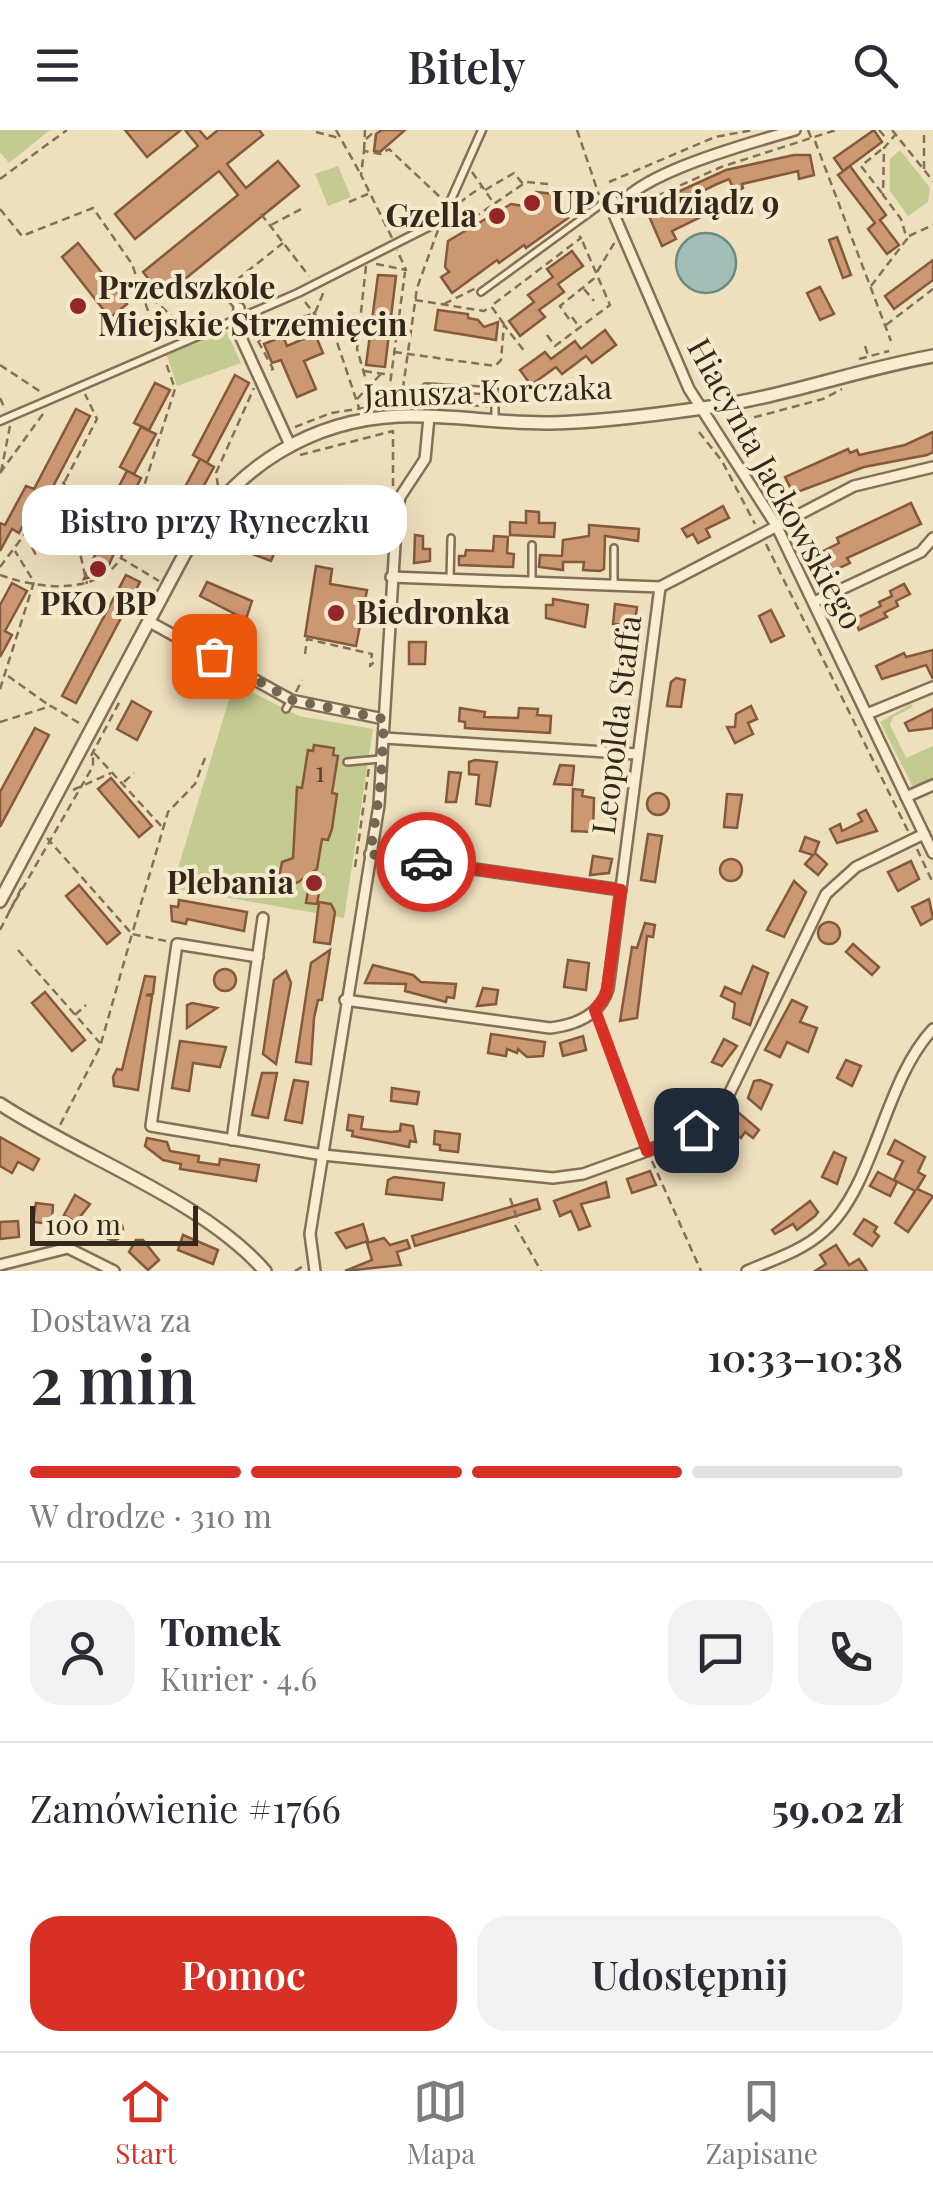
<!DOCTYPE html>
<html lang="pl">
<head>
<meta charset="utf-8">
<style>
	body { margin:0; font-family:"Playfair Display",serif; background:#f2f2f3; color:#2b2b33; height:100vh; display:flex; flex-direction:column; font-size:38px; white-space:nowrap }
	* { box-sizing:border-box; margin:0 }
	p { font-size:32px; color:#7c7c81 }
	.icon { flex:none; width:55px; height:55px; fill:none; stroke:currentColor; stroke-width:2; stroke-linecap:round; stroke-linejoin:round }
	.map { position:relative; height:1141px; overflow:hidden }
	.side { display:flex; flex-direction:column; background:#fff; flex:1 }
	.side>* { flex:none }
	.scale { position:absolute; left:30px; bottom:25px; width:168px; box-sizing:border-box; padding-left:10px; border:5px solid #34271b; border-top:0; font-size:28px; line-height:35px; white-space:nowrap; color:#34271b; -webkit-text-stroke:8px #f5e9cc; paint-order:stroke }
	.pin { position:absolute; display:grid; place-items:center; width:85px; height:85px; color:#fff; margin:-42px; border-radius:20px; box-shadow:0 5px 15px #0006 }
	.courier { position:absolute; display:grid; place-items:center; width:100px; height:100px; margin:-50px; border:8px solid #d93025; border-radius:50%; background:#fff; color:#222; box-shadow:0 2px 12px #0007 }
	.bubble { position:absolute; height:70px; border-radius:30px; background:#fff; box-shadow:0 10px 40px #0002; font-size:32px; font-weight:600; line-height:70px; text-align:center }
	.headline em { font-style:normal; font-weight:600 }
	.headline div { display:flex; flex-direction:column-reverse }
	.headline { display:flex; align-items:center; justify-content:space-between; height:170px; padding:0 30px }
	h1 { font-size:65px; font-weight:600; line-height:75px }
	.bar { display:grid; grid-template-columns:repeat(4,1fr); gap:15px 10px; align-content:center; height:120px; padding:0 30px }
	.bar i { height:12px; border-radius:8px; background:#e1e1e2 }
	.bar .current { background:#d93025 }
	.bar p { grid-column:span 4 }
	.line { display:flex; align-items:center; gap:25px; padding:0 30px; border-top:2px solid #e1e1e2 }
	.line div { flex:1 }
	.round { display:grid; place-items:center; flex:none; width:105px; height:105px; border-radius:30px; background:#f2f2f3 }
	.action { display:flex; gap:20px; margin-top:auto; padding:20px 30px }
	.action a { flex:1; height:115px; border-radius:30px; background:#d93025; color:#fff; font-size:40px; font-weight:600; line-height:115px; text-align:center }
	.action a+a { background:#f2f2f3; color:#2b2b33 }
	header { display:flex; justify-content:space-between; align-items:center; height:130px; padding:0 30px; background:#fff; font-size:45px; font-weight:600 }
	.tab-bar { display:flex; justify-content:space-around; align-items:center; height:140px; border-top:2px solid #e1e1e2; background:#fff; font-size:28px; color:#7c7c81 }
	.tab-bar a { display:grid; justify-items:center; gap:5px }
	.tab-bar .current { color:#d93025 }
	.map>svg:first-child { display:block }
</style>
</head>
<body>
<header><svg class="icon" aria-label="menu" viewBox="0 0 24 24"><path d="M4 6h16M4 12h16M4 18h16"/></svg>Bitely<svg class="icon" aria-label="search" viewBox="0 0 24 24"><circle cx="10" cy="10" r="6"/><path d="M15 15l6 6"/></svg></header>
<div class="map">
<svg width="933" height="1141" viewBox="0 0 933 1141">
	<rect width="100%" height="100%" fill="#eedfbd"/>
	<!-- green -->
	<g fill="#c4cb91">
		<polygon points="0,0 50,0 9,33 0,22"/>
		<polygon points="900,20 930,58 928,72 908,86 890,61 890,29"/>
		<polygon points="338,36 351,67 328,76 315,44"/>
		<polygon points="225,198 241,233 177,256 166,223"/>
		<polygon points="234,553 299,586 373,599 344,788 172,758"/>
		<polygon points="911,574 913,577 893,587 890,595 906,628 933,616 933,649 913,657 880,592"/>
	</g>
	<!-- water -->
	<circle fill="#a1bfb6" stroke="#688c83" stroke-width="2.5" cx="706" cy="133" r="30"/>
	<!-- building -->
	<g fill="#cc9872" stroke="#84593c" stroke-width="2.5">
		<polygon points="125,0 181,0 147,27"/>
		<polygon points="185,0 199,0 207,9 218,0 259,0 263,5 227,34 246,58 278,31 299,56 163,167 143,142 238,65 219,41 135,109 115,84 198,16"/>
		<polygon points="382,0 405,0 380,22 374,21 376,4"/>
		<polygon points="874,0 882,12 843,41 834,28"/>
		<polygon points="794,25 810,25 814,45 799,49 798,41 742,54 743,58 735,62 729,49 717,54 694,65 703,86 672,101 676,109 662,116 645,77 726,40"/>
		<polygon points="850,36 886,85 880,90 899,115 887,124 868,99 875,93 838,45"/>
		<polygon points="536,62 555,64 568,88 526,118 524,115 499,133 497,130 452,163 441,147 449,142 445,137 448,111 511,74 524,76 526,69"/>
		<polygon points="837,107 851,145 843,148 829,110"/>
		<polygon points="78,113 127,174 110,188 62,127"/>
		<polygon points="572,121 583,136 558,154 564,162 539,180 545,187 520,206 509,191 534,172 528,165 553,147 547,139"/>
		<polygon points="933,130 933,150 894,179 885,166"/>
		<polygon points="378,145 396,146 385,237 366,235"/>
		<polygon points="820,157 834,184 820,190 807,163"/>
		<polygon points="438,180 468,184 468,188 478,190 484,197 498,192 496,210 435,200"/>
		<polygon points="605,200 616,215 592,233 586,226 562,244 556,237 531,255 520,240 545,222 551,229 575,211 581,219"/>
		<polygon points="315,204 323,223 304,231 316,259 297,267 281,230 272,233 264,214 283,206 287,216"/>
		<polygon points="235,245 249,253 207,333 193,325"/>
		<polygon points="155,253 170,260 149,300 134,293"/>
		<polygon points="76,279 90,286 48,366 41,363 19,403 12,399 0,421 0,393 5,395 26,356 34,359"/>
		<polygon points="141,297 156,304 134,344 120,337"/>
		<polygon points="933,302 933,322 927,325 864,337 800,361 792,361 785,347 848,319 850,323 857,320 859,325 905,315"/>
		<polygon points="200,329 214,337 192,377 178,370"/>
		<polygon points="127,341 141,348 120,389 106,381"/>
		<polygon points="911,373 921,394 847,428 850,433 831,442 821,422 839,413 837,408"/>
		<polygon points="234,374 267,390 261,404 279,412 271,431 217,411"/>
		<polygon points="723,376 729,388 706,399 710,407 698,413 693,404 687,407 682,399"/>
		<polygon points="526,381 539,382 539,393 555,393 554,407 510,405 510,392 526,393"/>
		<polygon points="113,386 127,393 109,435 104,443 84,449"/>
		<polygon points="589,395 639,399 638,411 605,406 604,439 600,441 583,440 584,432 563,432 563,440 539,437 540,425 562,426 563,410 589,406"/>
		<polygon points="415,405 423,406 423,419 430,419 430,431 414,433"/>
		<polygon points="494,406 508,407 507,423 514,424 513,437 459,435 459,426 465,426 466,420 493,421"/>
		<polygon points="316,436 332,439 330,454 367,460 356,516 305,506"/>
		<polygon points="126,445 140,452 76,573 62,566"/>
		<polygon points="207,452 252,471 247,486 243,488 200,466"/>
		<polygon points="12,453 27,461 5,501 12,505 0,527 0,475"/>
		<polygon points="904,454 910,464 896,471 898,476 884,483 887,487 859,500 854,489 881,476 879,472 892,466 890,461"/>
		<polygon points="553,469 588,475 585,497 546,488 546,475 553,475"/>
		<polygon points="615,474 637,477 633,511 639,512 637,527 622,525 626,495 613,494"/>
		<polygon points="771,480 784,506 771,512 759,486"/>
		<polygon points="409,512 426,512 425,534 409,534"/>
		<polygon points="933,520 933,549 926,535 882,549 876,536 904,523 906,527"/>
		<polygon points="676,548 685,550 681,577 667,576 671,552"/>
		<polygon points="132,571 151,582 137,610 117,599"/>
		<polygon points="751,576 757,589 748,593 753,604 735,613 727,597 735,597 736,584"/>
		<polygon points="460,578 485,582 484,587 518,588 519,578 538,579 537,585 551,586 550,603 465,598 465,592 459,591"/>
		<polygon points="933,579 933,598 909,601 905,593"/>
		<polygon points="35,598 49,605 0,697 0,662"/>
		<polygon points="314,615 334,618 333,625 338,626 332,663 337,664 332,699 328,710 322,709 317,739 297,753 279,748 282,732 293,728 297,657 302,658 308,620 313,621"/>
		<polygon points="475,630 497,632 490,676 476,674 479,645 469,644 469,632"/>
		<polygon points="560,635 574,636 572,655 554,654"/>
		<polygon points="449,642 461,643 456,672 446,672"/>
		<polygon points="111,648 152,696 139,707 98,659"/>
		<polygon points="573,659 583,660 582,666 594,668 593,702 572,701"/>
		<circle cx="658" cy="674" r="11"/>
		<polygon points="727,664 742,665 737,698 724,697"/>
		<polygon points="866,680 877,701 837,713 830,699 840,694 842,701 862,691 858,684"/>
		<polygon points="648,704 662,706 655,752 641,750"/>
		<polygon points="805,707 819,712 815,723 827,734 818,745 805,734 813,725 800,721"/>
		<polygon points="593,726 612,729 609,743 590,745"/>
		<circle cx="731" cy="740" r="11"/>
		<polygon points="911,731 919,749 898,761 888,742"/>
		<polygon points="311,743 322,745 317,774 306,773"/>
		<polygon points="794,751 806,762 784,807 767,800"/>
		<polygon points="79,755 120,803 107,814 66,766"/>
		<polygon points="929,769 933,788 921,795 912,777"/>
		<polygon points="179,770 247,782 244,801 187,789 186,794 172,791 171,776 178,777"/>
		<polygon points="319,772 331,774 335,782 330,814 314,812"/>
		<circle cx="829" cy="803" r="11"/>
		<polygon points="645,793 655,795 653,807 647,806 637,888 620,891 632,817 637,818"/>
		<polygon points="853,814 879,837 872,845 846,822"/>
		<polygon points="330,820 322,870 318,870 314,888 311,934 296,932 311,833"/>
		<polygon points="568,830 589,833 586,860 564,857"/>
		<polygon points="373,835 413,845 421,852 456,854 454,868 447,867 446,872 405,861 406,854 365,853"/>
		<polygon points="753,836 768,843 750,895 733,888 735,873 721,866 725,857 741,864"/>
		<circle cx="225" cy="850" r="11"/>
		<polygon points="286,841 291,853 276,934 263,924 274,850"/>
		<polygon points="145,846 155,847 153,864 146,865 152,866 138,960 114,956 113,947 117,939 122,940"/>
		<polygon points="483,858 498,860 496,874 477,876"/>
		<polygon points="45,862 85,910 72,921 32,873"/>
		<polygon points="792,870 807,877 800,892 817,898 808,922 787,912 780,927 765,920"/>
		<polygon points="192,873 217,878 187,898 187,875"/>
		<polygon points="491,904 545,912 543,926 527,927 518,919 517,923 507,919 506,926 488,923"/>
		<polygon points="583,906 586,920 563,926 560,913"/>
		<polygon points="724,909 737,916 722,936 712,932"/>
		<polygon points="180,911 226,917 220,937 193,933 189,961 172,958"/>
		<polygon points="846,930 861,936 852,956 837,948"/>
		<polygon points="262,943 277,943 268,988 252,985"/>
		<polygon points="294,950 308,952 302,993 285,990"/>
		<polygon points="760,950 772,955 761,979 748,968 754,951"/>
		<polygon points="392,958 419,962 417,974 391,971"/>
		<polygon points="739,983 759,1000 753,1008 745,1002 741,1008 727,998"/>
		<polygon points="349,985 363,987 361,999 391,1002 400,1001 401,994 413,996 416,1012 410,1011 409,1017 352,1006 353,1001 347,1000"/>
		<polygon points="435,1001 460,1004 458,1022 440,1020 440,1015 434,1014"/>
		<polygon points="0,1007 39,1029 33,1040 18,1032 12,1043 0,1036"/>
		<polygon points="147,1008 167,1012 170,1021 199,1026 198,1032 219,1035 220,1029 259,1035 256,1051 180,1039 181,1034 163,1030 145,1016"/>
		<polygon points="895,1010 925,1027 918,1042 925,1046 917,1059 933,1066 908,1102 895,1093 915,1061 894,1050 903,1031 888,1024"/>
		<polygon points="834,1022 846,1028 837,1054 822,1047"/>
		<polygon points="650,1041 656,1055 632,1063 627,1049"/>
		<polygon points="878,1042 897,1052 890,1066 870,1056"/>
		<polygon points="394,1047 444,1053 442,1070 386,1064 388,1050"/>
		<polygon points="606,1052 609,1067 581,1074 590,1096 579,1100 571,1081 560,1086 554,1071"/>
		<polygon points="75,1065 90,1074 76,1092 64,1085"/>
		<polygon points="537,1069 540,1079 415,1116 412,1106"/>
		<polygon points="810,1071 818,1082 815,1086 797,1100 793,1094 775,1104 772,1100"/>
		<polygon points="36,1073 53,1075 52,1094 33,1092"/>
		<polygon points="864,1089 877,1097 874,1102 879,1106 872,1116 854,1104"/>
		<circle cx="113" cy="1100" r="10"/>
		<polygon points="18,1091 19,1107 0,1109 0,1092"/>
		<polygon points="363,1094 368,1111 346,1118 336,1103"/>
		<polygon points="183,1105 218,1120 213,1134 178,1120"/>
		<polygon points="384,1108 390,1115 407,1110 410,1118 397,1122 401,1135 345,1141 372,1130 367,1113"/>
		<polygon points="136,1110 143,1110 159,1130 148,1140 129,1122"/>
		<polygon points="836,1115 849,1135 859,1129 867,1141 815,1141 826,1134 820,1125"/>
	</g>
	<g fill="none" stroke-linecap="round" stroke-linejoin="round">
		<defs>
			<g id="service">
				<polyline points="481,162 603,73 613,67 617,74"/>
				<polyline points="229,166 239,178"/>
				<polyline points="426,257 495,261 495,287"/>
				<polyline points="450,449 451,408"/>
				<polyline points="532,452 532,415"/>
				<polyline points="614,455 614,418"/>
				<polyline points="286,579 291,570"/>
				<polyline points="347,632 380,629"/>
				<polyline points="595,880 647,1021"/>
			</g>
			<polyline id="pedestrian" points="0,291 298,163 442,90 482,0"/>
			<g id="minor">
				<path d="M795,0C758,11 618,47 615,87L689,259L776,395L933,723"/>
				<polyline points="239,178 237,199 290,315"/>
				<polyline points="391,447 660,457 854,356 933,337"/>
				<polyline points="814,472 921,422 933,408"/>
				<polyline points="148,491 291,570 384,589"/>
				<polyline points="867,584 933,557"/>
				<polyline points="384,608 637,624"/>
				<polyline points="906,667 933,655"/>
				<polyline points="370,724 621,760"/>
				<polyline points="258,827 177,814 151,996 323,1025 553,1048 583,1044 647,1021 697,1000 719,985 826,764 856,737 924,704"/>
				<path d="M345,870L550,898C575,895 600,885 608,859L660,457"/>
				<polyline points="232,1010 263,788"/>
				<polyline points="0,1135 68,1118 114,1141"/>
				<polyline points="315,1141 310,1104 379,675 397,381 400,367 425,329 429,287"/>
				<path d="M747,1141C772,1130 802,1121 823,1102C875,1058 883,952 933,899"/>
			</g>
			<g id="tertiary">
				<path d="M0,771L192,410C237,336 312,290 399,286C450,284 501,294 551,293C601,292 654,285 703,278C781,268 855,240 933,226"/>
				<path d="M0,974C81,1027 203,1070 265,1141"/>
			</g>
		</defs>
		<!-- service casing -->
		<use href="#service" stroke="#856f56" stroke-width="10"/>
		<!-- pedestrian casing -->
		<use href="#pedestrian" stroke="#856f56" stroke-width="11"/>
		<!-- minor casing -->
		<use href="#minor" stroke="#856f56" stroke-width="14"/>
		<!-- tertiary casing -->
		<use href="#tertiary" stroke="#856f56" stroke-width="16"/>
		<!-- path -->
		<g stroke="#856f56" stroke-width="2.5" stroke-dasharray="8 5" stroke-linecap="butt">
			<polyline points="336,0 360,43"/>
			<polyline points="577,0 599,65"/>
			<polyline points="808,0 812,10"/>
			<polyline points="879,0 887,9"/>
			<polyline points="892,0 933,51"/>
			<polyline points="316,2 339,8"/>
			<polyline points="366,9 376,0"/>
			<polyline points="815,11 891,211"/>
			<polyline points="364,20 365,0"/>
			<polyline points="924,39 924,0"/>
			<polyline points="472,42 493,72"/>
			<polyline points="0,49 67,0"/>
			<polyline points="609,52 715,7 753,0"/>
			<polyline points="485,60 514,43 523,54"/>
			<polyline points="882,63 861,36 882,19"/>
			<polyline points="349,72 368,64"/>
			<polyline points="459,73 481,57"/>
			<polyline points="633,77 721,37 836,0"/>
			<polyline points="0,79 22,106 93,78 132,134 159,213"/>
			<polyline points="261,84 309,146"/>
			<polyline points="455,84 463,95 526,52 549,54"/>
			<polyline points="271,95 303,78"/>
			<polyline points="909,106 933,95"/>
			<polyline points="392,108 361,45 364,21 381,24 389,19 440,67"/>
			<polyline points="376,134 406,140 397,120"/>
			<polyline points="366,136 357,219 368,257 367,276"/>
			<polyline points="597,142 616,110"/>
			<polyline points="871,156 907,109 901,89 883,65 884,18 895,5"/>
			<polyline points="142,159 188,201"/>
			<polyline points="584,159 594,171"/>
			<polyline points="238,164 239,148 283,113"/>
			<polyline points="415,170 484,181 490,177"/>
			<polyline points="305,172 337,212 359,278"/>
			<polyline points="444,174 476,158"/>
			<polyline points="572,187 579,197"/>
			<polyline points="569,189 560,176 596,147"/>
			<polyline points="504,194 491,176 581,108 576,102"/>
			<polyline points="886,195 933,159"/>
			<polyline points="547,205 555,216 610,175 581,108"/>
			<polyline points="258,211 273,239 268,242"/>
			<polyline points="259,211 271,197 315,183 324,161"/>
			<polyline points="865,216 868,225"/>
			<polyline points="394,222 495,236 501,230 504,195 525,222"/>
			<polyline points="859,229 889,221"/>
			<polyline points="0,235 41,262"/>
			<polyline points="364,241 391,245"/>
			<polyline points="0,268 5,279"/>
			<polyline points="357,269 382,243"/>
			<polyline points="401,272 417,158 438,100"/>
			<polyline points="446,275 488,276"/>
			<polyline points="387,277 405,142"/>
			<polyline points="729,294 823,269 842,259"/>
			<polyline points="295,297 331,283 364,278"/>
			<polyline points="699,302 722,331 755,394"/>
			<polyline points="300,325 393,301 393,361"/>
			<polyline points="1,342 10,296"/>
			<polyline points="0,343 43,284"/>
			<polyline points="65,351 97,289 85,264"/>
			<polyline points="218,356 216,343 254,258"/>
			<polyline points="384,402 384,375 390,368"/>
			<polyline points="26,406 37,427"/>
			<polyline points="766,414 909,703"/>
			<polyline points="121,428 175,259 165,230"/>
			<polyline points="0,437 64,352 87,454"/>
			<path d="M0,445C38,459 97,466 121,428L159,451"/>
			<polyline points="305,524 307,509 372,524 370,536 377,529"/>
			<polyline points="8,546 50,576"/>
			<polyline points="0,559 34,452 15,421"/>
			<polyline points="296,562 302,550"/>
			<polyline points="0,592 51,576 79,593"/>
			<polyline points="94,623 163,698"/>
			<polyline points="91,626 120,571"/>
			<polyline points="124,652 134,643"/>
			<polyline points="73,660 111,643"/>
			<polyline points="47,708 132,804 100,917 59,997"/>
			<polyline points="917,719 933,753"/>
			<polyline points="355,737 369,637"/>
			<polyline points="9,782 93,636 93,623"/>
			<polyline points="0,800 22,757"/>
			<polyline points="166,811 132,804 168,682 195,654 205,628"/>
			<polyline points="18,820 100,913"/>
			<polyline points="75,885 86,875"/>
			<polyline points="652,1031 701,1141"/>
			<polyline points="510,1068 519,1093"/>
			<polyline points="515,1095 541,1141"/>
			<polyline points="295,1141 305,1135"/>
		</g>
		<!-- service -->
		<use href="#service" stroke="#f9ecd0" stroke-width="5"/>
		<!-- pedestrian -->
		<use href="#pedestrian" stroke="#f9ecd0" stroke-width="6"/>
		<!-- minor -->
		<use href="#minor" stroke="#f9ecd0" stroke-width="9"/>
		<!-- tertiary -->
		<use href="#tertiary" stroke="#f9ecd0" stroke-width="11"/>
	</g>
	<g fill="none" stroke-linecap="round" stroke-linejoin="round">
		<!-- done -->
		<polyline stroke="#756754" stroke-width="10" stroke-dasharray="0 18" points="214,526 292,570 384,589 381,652 370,724 426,732"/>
		<!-- route -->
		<polyline stroke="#d93025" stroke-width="12" points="426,732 621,760 606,865 595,880 647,1021 696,1000"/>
	</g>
	<!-- markers -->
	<g fill="#942627" stroke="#f5e9cc" stroke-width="4">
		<circle cx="532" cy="73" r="10"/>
		<circle cx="497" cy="86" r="10"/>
		<circle cx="78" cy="176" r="10"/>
		<circle cx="98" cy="439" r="10"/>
		<circle cx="336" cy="483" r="10"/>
		<circle cx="314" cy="753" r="10"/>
	</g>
	<g text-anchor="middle" stroke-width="8" stroke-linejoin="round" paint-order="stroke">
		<!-- number labels -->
		<g font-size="28" fill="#5a4331">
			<text x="320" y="652">1</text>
		</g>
		<!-- poi labels -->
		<g font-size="32" font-weight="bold" fill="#34271b" stroke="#f5e9cc" text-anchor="start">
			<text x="552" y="84">UP Grudziądz 9</text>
			<text x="477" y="97" text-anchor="end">Gzella</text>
			<text x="98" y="169">Przedszkole<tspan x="98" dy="37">Miejskie Strzemięcin</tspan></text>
			<text x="98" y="485" text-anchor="middle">PKO BP</text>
			<text x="356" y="494">Biedronka</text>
			<text x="294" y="764" text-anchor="end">Plebania</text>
		</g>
		<!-- street labels -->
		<g font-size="32" fill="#34271b" stroke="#f5e9cc">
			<text transform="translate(488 262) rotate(-2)" y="11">Janusza Korczaka</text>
			<text transform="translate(775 354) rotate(61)" y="11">Hiacynta Jackowskiego</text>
			<text transform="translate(617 595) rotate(-83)" y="11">Leopolda Staffa</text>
		</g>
	</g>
</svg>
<div class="scale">100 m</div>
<div class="pin" style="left:214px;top:526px;background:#ea580c"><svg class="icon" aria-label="bag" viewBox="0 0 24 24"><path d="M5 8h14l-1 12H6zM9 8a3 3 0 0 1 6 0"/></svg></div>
<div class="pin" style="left:696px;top:1000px;background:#1f2937"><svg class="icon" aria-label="home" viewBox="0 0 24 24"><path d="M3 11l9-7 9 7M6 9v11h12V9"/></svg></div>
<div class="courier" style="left:426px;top:732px"><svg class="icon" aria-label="car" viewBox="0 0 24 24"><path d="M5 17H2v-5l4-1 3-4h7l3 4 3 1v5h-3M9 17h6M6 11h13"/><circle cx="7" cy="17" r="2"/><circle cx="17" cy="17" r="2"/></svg></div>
<div class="bubble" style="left:22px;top:355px;width:385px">Bistro przy Ryneczku</div>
</div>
<section class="side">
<div class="headline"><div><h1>2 min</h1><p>Dostawa za</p></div><em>10:33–10:38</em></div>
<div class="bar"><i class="current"></i><i class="current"></i><i class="current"></i><i></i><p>W drodze · 310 m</p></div>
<div class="line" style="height:180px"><a class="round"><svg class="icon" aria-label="person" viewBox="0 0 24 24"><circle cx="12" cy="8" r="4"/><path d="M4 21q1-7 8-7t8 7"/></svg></a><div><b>Tomek</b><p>Kurier · 4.6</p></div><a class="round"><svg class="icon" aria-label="chat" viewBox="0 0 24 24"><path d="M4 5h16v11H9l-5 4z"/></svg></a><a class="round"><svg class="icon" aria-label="phone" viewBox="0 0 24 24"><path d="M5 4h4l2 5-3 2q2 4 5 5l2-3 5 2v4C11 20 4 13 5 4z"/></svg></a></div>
<div class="line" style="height:130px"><div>Zamówienie #1766</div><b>59.02 zł</b></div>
<div class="action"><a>Pomoc</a><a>Udostępnij</a></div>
</section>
<nav class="tab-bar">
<a class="current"><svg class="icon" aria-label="home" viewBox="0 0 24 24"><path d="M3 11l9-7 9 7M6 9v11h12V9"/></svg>Start</a>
<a><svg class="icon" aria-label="map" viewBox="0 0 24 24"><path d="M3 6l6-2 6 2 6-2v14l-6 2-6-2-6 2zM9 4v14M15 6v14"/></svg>Mapa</a>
<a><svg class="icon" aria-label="saved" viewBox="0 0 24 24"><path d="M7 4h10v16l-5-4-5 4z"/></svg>Zapisane</a>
</nav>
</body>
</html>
